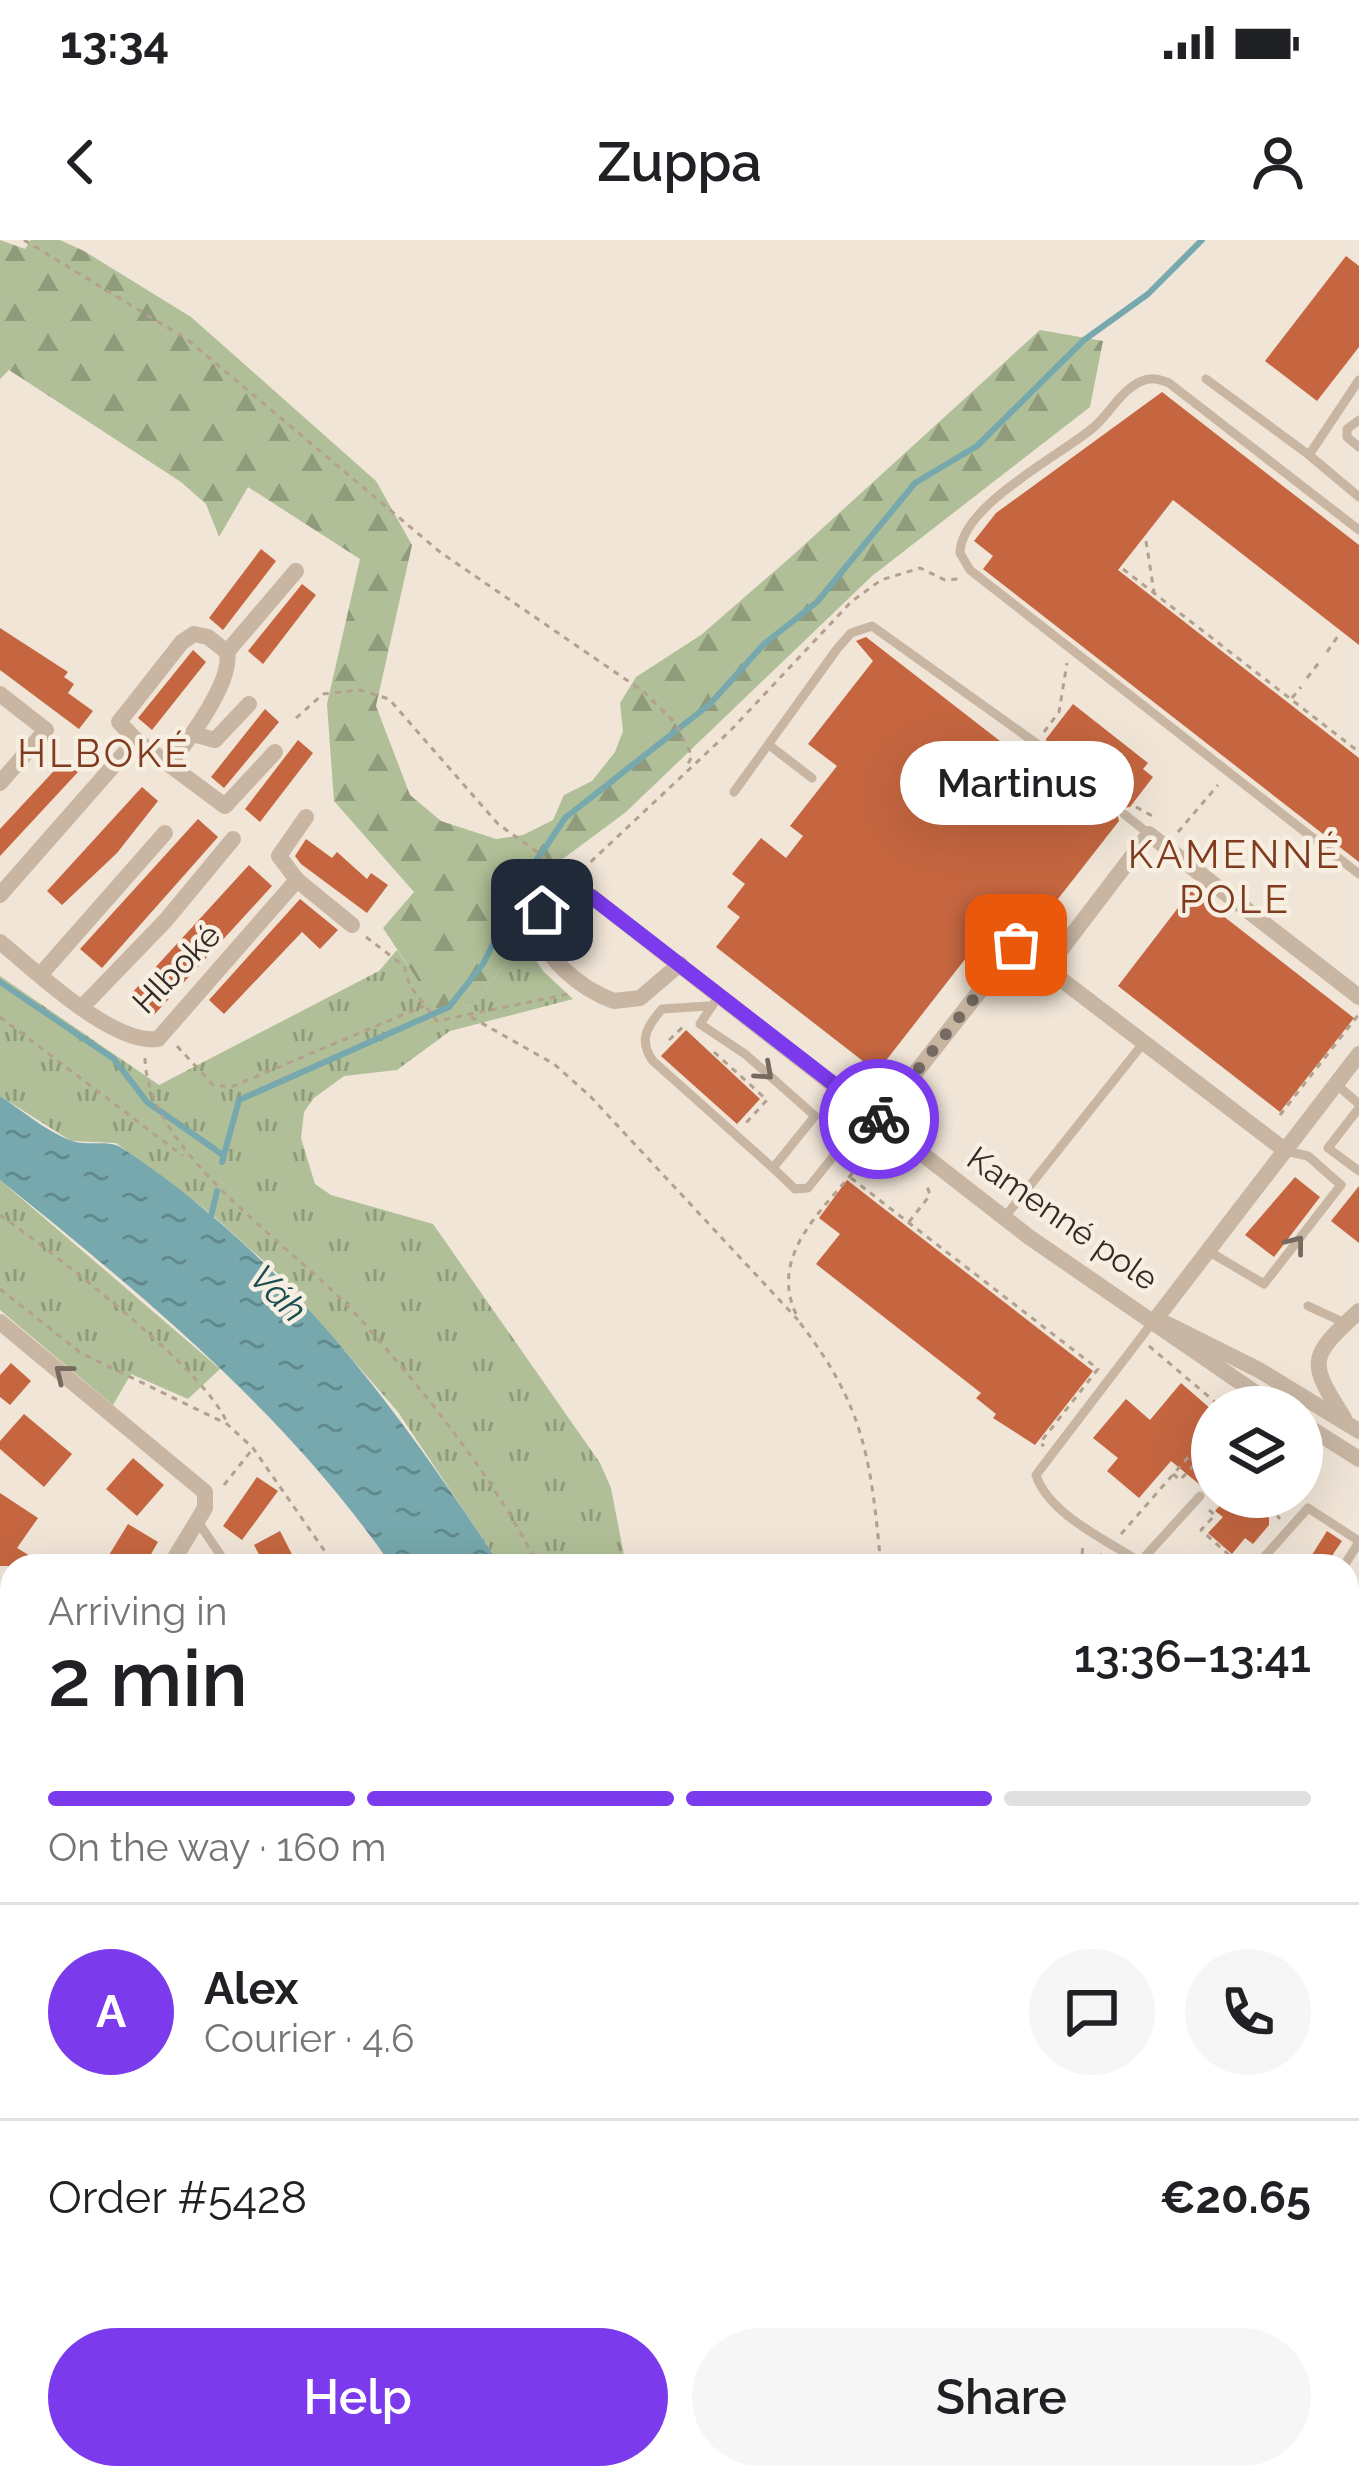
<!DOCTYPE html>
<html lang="en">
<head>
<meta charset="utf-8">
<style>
	body { margin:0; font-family:Raleway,sans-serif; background:#f6f6f6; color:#202124; height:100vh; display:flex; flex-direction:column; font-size:45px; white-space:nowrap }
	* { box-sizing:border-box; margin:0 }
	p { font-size:39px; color:#757577 }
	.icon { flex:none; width:66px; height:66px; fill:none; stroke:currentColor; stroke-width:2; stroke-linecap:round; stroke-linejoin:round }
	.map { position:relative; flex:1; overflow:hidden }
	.sheet { position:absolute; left:0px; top:1314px; width:1359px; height:936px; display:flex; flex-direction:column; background:#fff; border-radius:36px 36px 0 0; box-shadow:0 12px 48px #0002 }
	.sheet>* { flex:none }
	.tools { position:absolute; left:1191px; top:1146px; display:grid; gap:24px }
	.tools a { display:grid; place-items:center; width:132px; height:132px; border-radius:50%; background:#fff; box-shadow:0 12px 48px #0002; font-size:60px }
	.pin { position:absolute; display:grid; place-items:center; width:102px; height:102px; color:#fff; margin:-51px; border-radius:24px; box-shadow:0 6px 18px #0006 }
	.courier { position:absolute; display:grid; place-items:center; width:120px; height:120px; margin:-60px; border:9px solid #7c3aed; border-radius:50%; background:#fff; color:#222; box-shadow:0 3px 15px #0007 }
	.bubble { position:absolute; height:84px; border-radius:42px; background:#fff; box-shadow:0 12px 48px #0002; font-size:39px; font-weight:600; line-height:84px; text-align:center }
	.headline em { font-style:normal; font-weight:600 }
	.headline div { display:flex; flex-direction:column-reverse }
	.headline { display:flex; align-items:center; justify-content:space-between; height:204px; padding:0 48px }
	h1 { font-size:78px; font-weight:600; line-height:90px }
	.bar { display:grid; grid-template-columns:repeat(4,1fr); gap:18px 12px; align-content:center; height:144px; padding:0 48px }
	.bar i { height:15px; border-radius:9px; background:#e0e0e0 }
	.bar .current { background:#7c3aed }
	.bar p { grid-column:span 4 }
	.line { display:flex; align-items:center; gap:30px; padding:0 48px; border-top:3px solid #e0e0e0 }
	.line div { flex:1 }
	.round { display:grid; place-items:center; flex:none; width:126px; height:126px; border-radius:63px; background:#f6f6f6 }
	.button { display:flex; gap:24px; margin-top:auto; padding:24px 48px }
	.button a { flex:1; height:138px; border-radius:72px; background:#7c3aed; color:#fff; font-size:48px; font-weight:600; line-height:138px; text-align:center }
	.button a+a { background:#f6f6f6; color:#202124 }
	.status { display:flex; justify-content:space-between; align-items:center; height:84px; padding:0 60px; background:#fff; direction:ltr }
	.status svg { height:33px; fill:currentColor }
	header { display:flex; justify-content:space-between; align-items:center; height:156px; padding:0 48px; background:#fff; font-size:54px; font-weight:600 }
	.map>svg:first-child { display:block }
</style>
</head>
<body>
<div class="status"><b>13:34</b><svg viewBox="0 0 49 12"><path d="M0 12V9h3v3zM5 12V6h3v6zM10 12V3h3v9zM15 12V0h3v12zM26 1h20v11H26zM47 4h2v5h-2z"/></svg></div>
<header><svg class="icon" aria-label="back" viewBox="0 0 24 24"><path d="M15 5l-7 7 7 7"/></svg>Zuppa<svg class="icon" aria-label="person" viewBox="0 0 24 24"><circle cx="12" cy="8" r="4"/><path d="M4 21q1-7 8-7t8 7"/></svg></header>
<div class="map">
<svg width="1359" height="2250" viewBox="0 0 1359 2250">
	<defs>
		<pattern id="grass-tufts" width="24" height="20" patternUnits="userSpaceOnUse" patternTransform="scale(3)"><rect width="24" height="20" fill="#b0bf97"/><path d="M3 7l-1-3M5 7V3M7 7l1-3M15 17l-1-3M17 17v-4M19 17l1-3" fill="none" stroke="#909b7b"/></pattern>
		<pattern id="forest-firs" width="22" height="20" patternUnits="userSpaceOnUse" patternTransform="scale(3)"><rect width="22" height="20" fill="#b0bf97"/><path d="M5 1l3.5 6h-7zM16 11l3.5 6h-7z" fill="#909b7b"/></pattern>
		<pattern id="cemetery-stones" width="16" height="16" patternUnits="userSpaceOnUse" patternTransform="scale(3)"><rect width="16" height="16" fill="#b0bf97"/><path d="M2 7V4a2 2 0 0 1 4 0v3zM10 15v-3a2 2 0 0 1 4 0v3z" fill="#909b7b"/></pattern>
		<pattern id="water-ripples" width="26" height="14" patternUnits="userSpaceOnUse" patternTransform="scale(3)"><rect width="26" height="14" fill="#76a8ad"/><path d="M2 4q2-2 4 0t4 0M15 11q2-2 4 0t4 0" fill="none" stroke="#61898d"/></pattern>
	</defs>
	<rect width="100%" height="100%" fill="#f0e5d7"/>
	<!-- grass -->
	<g fill="url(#grass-tufts)">
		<polygon points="522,699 543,731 573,759 450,791 397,830 344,836 314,858 304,872 301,898 315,944 331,955 433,984 600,1223 611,1248 626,1326 501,1326 398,1172 277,1033 210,973 116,903 71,901 0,856 0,736 159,845 379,731 397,710 436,767 475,765"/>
		<polygon points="0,940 220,1129 188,1159 131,1134 113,1165 0,1070"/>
		<polygon points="762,2238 997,2238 999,2239 992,2250 763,2250"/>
	</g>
	<!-- forest -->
	<polygon fill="url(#forest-firs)" points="0,0 25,9 31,0 60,0 84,11 191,77 376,241 412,305 376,466 410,555 441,581 496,599 523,595 553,580 564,555 592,541 615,512 623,491 620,463 636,437 701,395 792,316 1040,90 1103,101 1090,167 872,336 626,572 560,621 525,670 522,699 475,765 436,768 383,688 414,652 334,561 327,464 360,319 248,247 219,297 206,264 181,242 9,130 0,139"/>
	<!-- cemetery -->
	<polygon fill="url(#cemetery-stones)" points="1347,2115 1359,2124 1359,2190 1347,2182"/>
	<!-- water -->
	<g fill="url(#water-ripples)">
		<path d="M0,856C23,871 43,889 69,900C86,907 109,899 122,908C289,1019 392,1162 501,1326H392C287,1174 143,1055 0,940Z"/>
		<polygon points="628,2238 718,2238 720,2250 632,2250"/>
	</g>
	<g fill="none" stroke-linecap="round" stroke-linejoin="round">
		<!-- stream -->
		<g stroke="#76a8ad" stroke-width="6">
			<polyline points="0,742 114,819 147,862 223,915"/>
			<polyline points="222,922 239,860 449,767 483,724 531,629 565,578 710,464 764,404 817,362 915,243 977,206 1084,100 1148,54 1202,0"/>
			<polyline points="211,976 217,951"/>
		</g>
	</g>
	<!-- building -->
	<g fill="#c56640">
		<polygon points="1346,16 1359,26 1359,107 1317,161 1265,121"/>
		<polygon points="1162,152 1359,305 1359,405 1173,260 1118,330 1359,518 1359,622 983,329 993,316 974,301 996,273"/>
		<polygon points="261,309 276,321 223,390 209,378"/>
		<polygon points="302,344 316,355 263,424 248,411"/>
		<polygon points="0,388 68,432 64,437 74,444 68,453 93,471 79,489 0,430"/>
		<polygon points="866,397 1027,522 1034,513 1047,512 1046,499 1073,464 1148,523 1143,529 1153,537 1130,567 1116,569 1119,581 1036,687 1030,691 1011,676 989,707 980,700 877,832 716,707 740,677 727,667 745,644 732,634 761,598 786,618 803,596 790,586 837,526 808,504 873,421 856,401"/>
		<polygon points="193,410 206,422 152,490 138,478"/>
		<polygon points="265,469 279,482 224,548 211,537"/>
		<polygon points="298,500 313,513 260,582 245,569"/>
		<polygon points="64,520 78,532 0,616 0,589"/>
		<polygon points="142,547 158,561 117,613 62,665 47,651"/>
		<polygon points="198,579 218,597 102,728 80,709"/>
		<polygon points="306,599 332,618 337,612 367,639 371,633 388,645 367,673 301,624 295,616"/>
		<polygon points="249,625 272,646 154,775 131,754"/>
		<polygon points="1191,651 1354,778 1280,872 1118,746"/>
		<polygon points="300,659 338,690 320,709 302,692 224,774 209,760"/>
		<polygon points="686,790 760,859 737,884 661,816"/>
		<polygon points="1295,937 1320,957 1274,1017 1245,995"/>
		<polygon points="847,940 1093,1131 1035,1205 993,1178 996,1174 976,1158 981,1153 816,1024 840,994 819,978"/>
		<polygon points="1359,946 1359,1003 1331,981"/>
		<polygon points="11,1123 31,1141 10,1165 0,1157 0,1135"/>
		<polygon points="1181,1143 1212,1170 1212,1257 1252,1257 1269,1278 1269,1285 1253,1304 1245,1298 1232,1314 1208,1293 1223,1277 1215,1271 1220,1265 1209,1255 1205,1249 1171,1221 1139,1258 1107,1231 1118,1218 1093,1198 1126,1159 1150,1180"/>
		<polygon points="24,1174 72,1214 44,1247 0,1209 0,1201"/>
		<polygon points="133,1218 164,1245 137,1276 106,1249"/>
		<polygon points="257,1237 278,1251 242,1300 223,1286"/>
		<polygon points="0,1253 38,1278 17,1308 47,1326 0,1326"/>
		<polygon points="128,1284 158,1302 147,1321 117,1326 106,1320"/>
		<polygon points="280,1291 298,1326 265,1326 254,1305"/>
		<polygon points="1327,1291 1342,1301 1325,1326 1305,1326"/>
	</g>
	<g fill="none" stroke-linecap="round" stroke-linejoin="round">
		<!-- path -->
		<g stroke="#b3a08e" stroke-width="3" stroke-dasharray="6 6" stroke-linecap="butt">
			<polyline points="24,0 188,100 440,312 644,452 675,483 692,516 687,526"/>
			<polyline points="1146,301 1154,352"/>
			<polyline points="1123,329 1359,512"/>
			<polyline points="1327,412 1338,396"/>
			<polyline points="1307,438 1321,420"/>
			<polyline points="1292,458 1301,447"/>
			<polyline points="296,478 323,454 360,450 389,459 498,584 544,617 553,631"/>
			<polyline points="1044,492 1059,472 1067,423"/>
			<polyline points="1136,567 1156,578"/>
			<polyline points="1178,592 1218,545"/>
			<polyline points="582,630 730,491 851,362 881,340 920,328 945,340 959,339"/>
			<polyline points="366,697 404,726 410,746 437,781 569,754"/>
			<polyline points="0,777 183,916"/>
			<polyline points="471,777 554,824 590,856 798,1080"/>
			<polyline points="669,800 685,785"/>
			<polyline points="177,806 213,845 231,847 424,766"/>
			<polyline points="714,812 767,860 744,885"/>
			<path d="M145,818C147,915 299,1009 361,1080C424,1151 497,1241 538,1326"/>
			<polyline points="1280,875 1359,774"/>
			<polyline points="851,938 1098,1129 1040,1203 1044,1206"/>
			<path d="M0,975C50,1010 208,1132 227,1183"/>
			<polyline points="909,982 930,955 926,943"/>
			<polyline points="0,1049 81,1113 227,1184 253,1208 335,1326"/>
			<path d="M796,1074C768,1014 825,968 860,924"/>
			<path d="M800,1083C866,1168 871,1223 881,1326"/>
			<polyline points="1149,1106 1221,1167"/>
			<polyline points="1173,1234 1180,1240 1212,1206"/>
			<polyline points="224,1245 251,1211"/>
			<polyline points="1262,1257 1280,1279"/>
			<polyline points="1209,1270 1215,1275 1201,1290 1238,1323 1245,1316"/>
			<polyline points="1121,1294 1212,1190"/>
			<polyline points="1081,1326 1083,1304"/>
			<polyline points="1091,1326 1102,1314"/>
			<polyline points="773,2238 775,2250"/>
			<polyline points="918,2238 926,2250"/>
			<polyline points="1029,2239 1046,2250"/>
		</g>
		<!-- service -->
		<g stroke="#c8b6a3" stroke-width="9">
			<polyline points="1206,139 1309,215"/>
			<polyline points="1359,140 1309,215 1359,257"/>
			<polyline points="1359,180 1347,189 1347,197 1359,207"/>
			<path d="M1359,290L1169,143C1159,139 1152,137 1142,141C1122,149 1110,173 1094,187C1060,216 961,265 960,313L970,330L1359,634"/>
			<polyline points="769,505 812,538"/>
			<polyline points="734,552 837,409 851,393 872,386 1040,506"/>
			<polyline points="1124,574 1149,594"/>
			<polyline points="720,754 700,784 745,814 815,876 773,928 795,949 808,948 868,873"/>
			<path d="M708,766L662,769C647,786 638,801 653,821L773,928"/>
			<polyline points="1337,845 1359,864"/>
			<polyline points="1359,868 1328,908 1359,931"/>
			<polyline points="1004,978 1145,801"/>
			<polyline points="1208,1011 1264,1044 1341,945 1308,916 1286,911"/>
			<polyline points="1308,1066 1345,1083"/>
			<polyline points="198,1282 228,1326"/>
			<polyline points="1140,1322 1200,1256"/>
			<path d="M1146,1326C1113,1303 1049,1276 1036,1235L1152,1083"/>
			<polyline points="1256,1326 1308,1268 1359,1301"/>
			<polyline points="1344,1326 1359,1302"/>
			<polyline points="1347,1720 1359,1715"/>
			<polyline points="1347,1778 1359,1786"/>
			<polyline points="193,2238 196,2248 261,2238"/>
			<polyline points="807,2238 813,2250"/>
			<polyline points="560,2250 562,2238"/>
		</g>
		<!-- minor -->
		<g stroke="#c8b6a3" stroke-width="16">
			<polyline points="0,454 46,490 0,543"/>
			<polyline points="193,494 215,500 249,464"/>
			<polyline points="136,500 225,566 275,512"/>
			<path d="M169,524C188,501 233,442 227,412"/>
			<polyline points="297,640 279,616 306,577"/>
			<polyline points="0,655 136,500 119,482 182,402 194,394 208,397 227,412 296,331"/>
			<path d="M0,702C36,731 112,805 158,799L297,640L352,685"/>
			<path d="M680,724L640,758L614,761C581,749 540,717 538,680L562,649L577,648L592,657L1029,997L1276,1167"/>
			<polyline points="1047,728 1149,594 1359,757"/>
			<polyline points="41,734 165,593"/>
			<polyline points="83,766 166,680 233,599"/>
			<polyline points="879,879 1016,705 1286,911"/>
			<polyline points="1155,1080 1359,814"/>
			<polyline points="0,1082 205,1252 205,1268 170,1326"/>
			<polyline points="1167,1084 1259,1130 1359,1191"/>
			<path d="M1344,1178C1308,1121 1308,1118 1359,1071"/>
			<polyline points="1302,1183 1359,1219"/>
			<polyline points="0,1447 12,1454"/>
			<polyline points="0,1608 12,1588"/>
			<polyline points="0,1646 12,1653"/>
			<polyline points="1347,1874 1359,1873"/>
			<polyline points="0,2002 12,2009"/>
			<polyline points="0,2175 12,2182"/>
			<polyline points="131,2250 142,2238"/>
			<polyline points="1003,2250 1011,2238"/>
		</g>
		<!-- secondary -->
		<g stroke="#9b8475" stroke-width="24">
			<polyline points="1347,1470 1359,1455"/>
			<polyline points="1347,1511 1359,1497"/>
			<polyline points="606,2250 618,2238"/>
			<polyline points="661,2250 672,2238"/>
		</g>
		<!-- primary -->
		<g stroke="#756256" stroke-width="27">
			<polyline points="0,2217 12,2224"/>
			<polyline points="40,2238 64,2250"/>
		</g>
	</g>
	<!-- one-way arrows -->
	<defs><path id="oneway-chevron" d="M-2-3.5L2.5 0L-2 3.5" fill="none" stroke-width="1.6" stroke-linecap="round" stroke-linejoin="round" transform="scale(3)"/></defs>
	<g stroke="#76695e">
		<use href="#oneway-chevron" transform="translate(765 832) rotate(42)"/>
		<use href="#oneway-chevron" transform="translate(1296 1004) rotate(-52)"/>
		<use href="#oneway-chevron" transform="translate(63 1133) rotate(-141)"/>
	</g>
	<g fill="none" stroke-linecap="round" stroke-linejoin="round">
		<!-- done -->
		<polyline stroke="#756b63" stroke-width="12" stroke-dasharray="0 21.6" points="879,879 1016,705"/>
		<!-- route -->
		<polyline stroke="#7c3aed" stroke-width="15" points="542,670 568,647 592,657 879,879"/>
	</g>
	<g text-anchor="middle" stroke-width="9" stroke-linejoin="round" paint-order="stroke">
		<!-- street labels -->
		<g font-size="33" fill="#332a25" stroke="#f8efe3">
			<text transform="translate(176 728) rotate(-46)" y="12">Hlboké</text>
			<text transform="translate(1063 978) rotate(35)" y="12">Kamenné pole</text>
		</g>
		<!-- water labels -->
		<g font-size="36" font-style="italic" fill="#1c4d53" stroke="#f8efe3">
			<text transform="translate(279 1053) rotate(45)" y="13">Váh</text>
		</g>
		<!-- quarter labels -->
		<g font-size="39" letter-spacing="3" fill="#813b1f" stroke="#f8efe3">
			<text x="104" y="527">HLBOKÉ</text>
			<text x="1235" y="628">KAMENNÉ<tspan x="1235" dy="45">POLE</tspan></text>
		</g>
	</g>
</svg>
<div class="tools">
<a><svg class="icon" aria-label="layers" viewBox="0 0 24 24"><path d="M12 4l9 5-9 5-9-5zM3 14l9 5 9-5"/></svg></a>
</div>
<div class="pin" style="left:1016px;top:705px;background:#ea580c"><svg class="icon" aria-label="bag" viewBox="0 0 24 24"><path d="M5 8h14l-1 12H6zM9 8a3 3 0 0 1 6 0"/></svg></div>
<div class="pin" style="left:542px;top:670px;background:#1f2937"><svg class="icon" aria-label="home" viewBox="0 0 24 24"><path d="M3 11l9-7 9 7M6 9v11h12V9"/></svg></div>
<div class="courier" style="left:879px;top:879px"><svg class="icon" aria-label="bike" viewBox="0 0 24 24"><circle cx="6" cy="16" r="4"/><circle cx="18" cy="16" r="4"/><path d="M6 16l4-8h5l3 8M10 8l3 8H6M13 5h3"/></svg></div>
<div class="bubble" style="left:900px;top:501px;width:234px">Martinus</div>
<section class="sheet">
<div class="headline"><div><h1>2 min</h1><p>Arriving in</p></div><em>13:36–13:41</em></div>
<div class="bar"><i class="current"></i><i class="current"></i><i class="current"></i><i></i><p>On the way · 160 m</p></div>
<div class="line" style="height:216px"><b class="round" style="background:#7c3aed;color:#fff">A</b><div><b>Alex</b><p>Courier · 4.6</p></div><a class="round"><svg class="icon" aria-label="chat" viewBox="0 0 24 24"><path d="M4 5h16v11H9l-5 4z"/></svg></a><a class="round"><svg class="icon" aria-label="phone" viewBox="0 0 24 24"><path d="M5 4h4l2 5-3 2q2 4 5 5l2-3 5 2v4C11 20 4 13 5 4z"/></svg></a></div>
<div class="line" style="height:156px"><div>Order #5428</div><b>€20.65</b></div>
<div class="button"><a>Help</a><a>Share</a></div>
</section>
</div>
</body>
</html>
